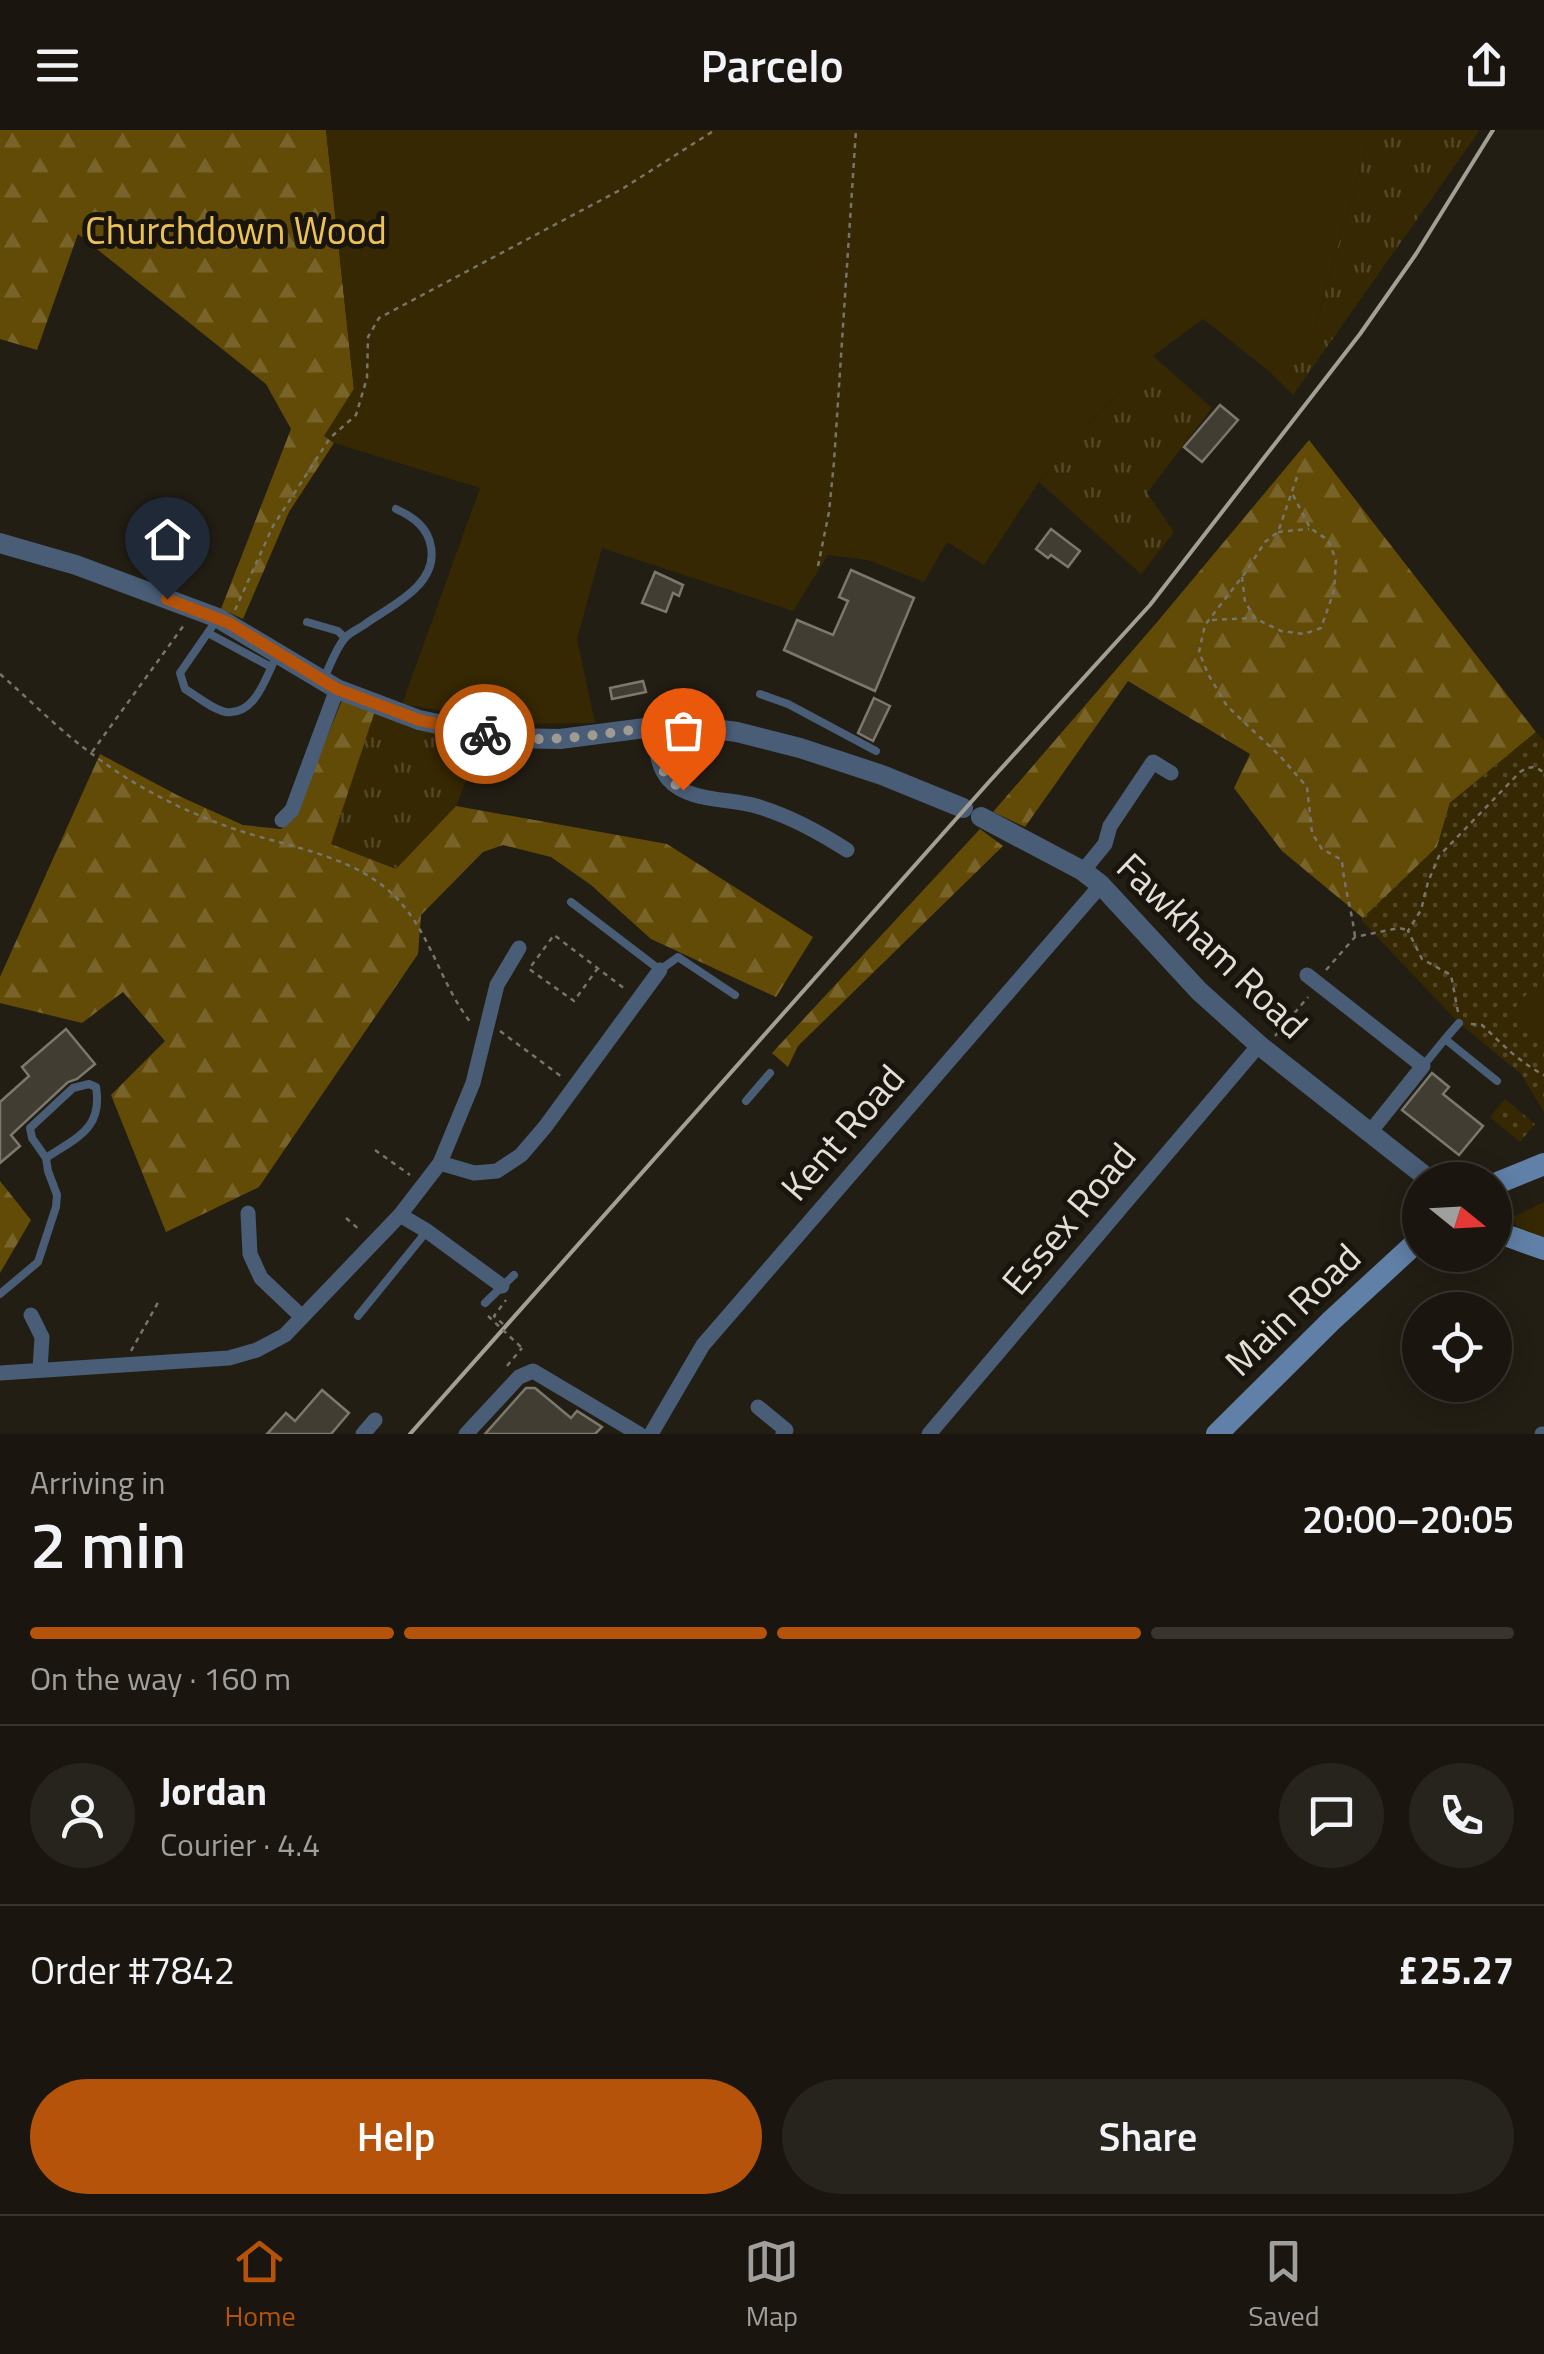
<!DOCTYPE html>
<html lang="en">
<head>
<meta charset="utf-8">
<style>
	body { margin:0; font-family:"Titillium Web",sans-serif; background:#27231d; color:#f1f3f6; height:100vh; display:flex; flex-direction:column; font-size:38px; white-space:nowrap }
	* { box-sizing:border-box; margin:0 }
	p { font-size:32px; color:#9f9f9e }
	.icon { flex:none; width:55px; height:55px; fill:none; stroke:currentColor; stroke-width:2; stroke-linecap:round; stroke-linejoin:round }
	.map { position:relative; height:1304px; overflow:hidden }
	.panel { display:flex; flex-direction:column; background:#1a160f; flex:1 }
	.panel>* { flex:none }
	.needle { width:65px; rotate:108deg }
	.fabs { position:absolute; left:1402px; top:1032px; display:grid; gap:20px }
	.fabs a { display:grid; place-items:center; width:110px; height:110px; border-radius:50%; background:#1a160f; box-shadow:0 5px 25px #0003,0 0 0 2px #38352f; font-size:50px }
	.pin { position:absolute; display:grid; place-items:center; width:85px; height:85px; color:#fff; margin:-102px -42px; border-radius:50% 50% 50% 0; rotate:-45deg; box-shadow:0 0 10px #0007 }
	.pin .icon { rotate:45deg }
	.courier { position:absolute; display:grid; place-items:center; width:100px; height:100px; margin:-50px; border:8px solid #b45309; border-radius:50%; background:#fff; color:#222; box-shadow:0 2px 12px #0007 }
	.overview em { font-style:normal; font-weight:600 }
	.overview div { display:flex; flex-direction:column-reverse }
	.overview { display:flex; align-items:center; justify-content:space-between; height:170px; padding:0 30px }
	h1 { font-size:65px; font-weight:600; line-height:75px }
	.bar { display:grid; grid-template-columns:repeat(4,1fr); gap:15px 10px; align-content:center; height:120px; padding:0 30px }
	.bar i { height:12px; border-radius:8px; background:#38352f }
	.bar .on { background:#b45309 }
	.bar p { grid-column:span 4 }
	.line { display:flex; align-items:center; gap:25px; padding:0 30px; border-top:2px solid #38352f }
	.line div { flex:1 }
	.round { display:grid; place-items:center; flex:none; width:105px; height:105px; border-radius:52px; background:#27231d }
	.action { display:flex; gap:20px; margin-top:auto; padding:20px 30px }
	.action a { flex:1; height:115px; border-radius:60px; background:#b45309; color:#fff; font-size:40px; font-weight:600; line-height:115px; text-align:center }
	.action a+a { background:#27231d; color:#f1f3f6 }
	header { display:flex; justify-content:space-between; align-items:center; height:130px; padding:0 30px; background:#1a160f; font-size:45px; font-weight:600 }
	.tabs { display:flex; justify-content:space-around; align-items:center; height:140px; border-top:2px solid #38352f; background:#1a160f; font-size:28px; color:#9f9f9e }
	.tabs a { display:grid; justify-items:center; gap:5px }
	.tabs .on { color:#b45309 }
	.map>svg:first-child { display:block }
</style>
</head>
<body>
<header><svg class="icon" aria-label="menu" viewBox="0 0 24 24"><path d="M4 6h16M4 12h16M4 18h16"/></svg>Parcelo<svg class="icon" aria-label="share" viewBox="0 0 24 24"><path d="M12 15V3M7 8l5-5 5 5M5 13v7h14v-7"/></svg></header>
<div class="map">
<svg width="1544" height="1304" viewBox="0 0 1544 1304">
	<defs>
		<pattern id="grass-tufts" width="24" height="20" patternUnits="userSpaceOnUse" patternTransform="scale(2.5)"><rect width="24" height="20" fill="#352802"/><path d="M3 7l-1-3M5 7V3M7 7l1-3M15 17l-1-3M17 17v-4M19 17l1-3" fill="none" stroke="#524726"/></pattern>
		<pattern id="forest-firs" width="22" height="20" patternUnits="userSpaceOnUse" patternTransform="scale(2.5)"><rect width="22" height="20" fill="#624b06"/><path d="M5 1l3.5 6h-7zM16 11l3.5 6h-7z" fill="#78642a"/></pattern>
		<pattern id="park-dots" width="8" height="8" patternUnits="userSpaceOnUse" patternTransform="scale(2.5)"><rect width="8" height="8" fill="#352802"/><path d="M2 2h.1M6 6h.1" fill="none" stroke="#524726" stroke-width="1.8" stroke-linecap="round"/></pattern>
	</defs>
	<rect width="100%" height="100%" fill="#221e14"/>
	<!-- grass -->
	<g fill="url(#grass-tufts)">
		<polygon points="1371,0 1480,0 1293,265 1270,242 1314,201"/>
		<polygon points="1153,226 1212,278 1147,363 1174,402 1141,444 1039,352 1066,318"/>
		<polygon points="376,578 478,620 456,676 396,739 330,714"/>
	</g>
	<!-- forest -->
	<g fill="url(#forest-firs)">
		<polygon points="0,0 326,0 354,259 325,305 334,313 289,382 243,489 221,479 291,299 266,254 78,104 37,220 0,209"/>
		<polygon points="1309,310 1536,602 1450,673 1437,717 1363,788 1282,721 1234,658 1250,624 1128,551 1025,697 993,682 1158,491"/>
		<polygon points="342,570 376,578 331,714 396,739 456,676 667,714 813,807 776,867 651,809 591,755 551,727 503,715 483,722 421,785 418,824 259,1057 166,1102 111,965 165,911 123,862 82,893 0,873 0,847 100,624 179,666 243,695 281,699 296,684"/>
		<polygon points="980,699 1003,716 798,916 788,937 772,923"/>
		<polygon points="0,1051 31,1090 0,1143"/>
	</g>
	<!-- park -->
	<g fill="url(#park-dots)">
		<polygon points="1536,602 1544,610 1544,982 1521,944 1459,893 1361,790 1437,717 1450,673"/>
		<polygon points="1505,969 1535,994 1520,1012 1490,987"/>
	</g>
	<!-- garden -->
	<g fill="#352802">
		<polygon points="326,0 1371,0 1314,201 1270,242 1203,189 1153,226 1066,318 1039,352 984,435 947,412 924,452 868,430 828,425 793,481 602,418 577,509 595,593 522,594 402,574 480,358 334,313 324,306 354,259"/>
		<polygon points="1534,856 1544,864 1544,916 1508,886"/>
		<polygon points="1544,1072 1544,1112 1517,1099 1513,1087"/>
	</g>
	<!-- building -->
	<g fill="#413d32" stroke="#7d786d" stroke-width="2.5">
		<polygon points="1220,275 1238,290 1202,332 1184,317"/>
		<polygon points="1051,399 1080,421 1068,437 1051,425 1048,428 1036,419"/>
		<polygon points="851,440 914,468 875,561 784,520 797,490 833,505 848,471 839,467"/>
		<polygon points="655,442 683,455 679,466 673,463 666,482 642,473"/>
		<polygon points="643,551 646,562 612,569 610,558"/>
		<polygon points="874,568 890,576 873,611 858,603"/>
		<polygon points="66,899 95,934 77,949 68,952 11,1005 20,1016 0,1033 0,972 29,946 22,937"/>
		<polygon points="1432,943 1449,957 1443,964 1483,996 1459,1025 1402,980"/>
		<polygon points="526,1258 535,1258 571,1288 577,1281 602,1297 595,1304 485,1304"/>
		<polygon points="322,1260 349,1283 331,1304 267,1304 286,1283 295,1291"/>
	</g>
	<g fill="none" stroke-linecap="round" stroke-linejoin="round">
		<!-- path -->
		<g stroke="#77746b" stroke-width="2.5" stroke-dasharray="5 5" stroke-linecap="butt">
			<path d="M1297,347L1278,402L1265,412L1245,443L1205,495L1199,522L1208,544L1227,576L1280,626L1307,657L1312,703L1322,719L1342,730C1344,757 1352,781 1355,807"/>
			<polyline points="1278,402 1309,399"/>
			<polyline points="818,436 829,382 834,332 856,0"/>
			<polyline points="1242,447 1245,472 1256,489 1281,501 1304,504 1321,498 1334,461 1336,430 1328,410 1310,398 1292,363"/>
			<polyline points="235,480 273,396 330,308 356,285 367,248 368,207 379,188 622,59 715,0"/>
			<polyline points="1212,490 1254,488"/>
			<path d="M0,544C30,570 59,600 92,624C130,653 173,676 218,693C273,715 340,720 387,759C430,796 438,851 471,893"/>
			<polyline points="92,622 184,495"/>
			<polyline points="598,838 574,871 529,839 554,805 625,859"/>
			<polyline points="1326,840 1355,807 1399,798 1407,800"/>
			<path d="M1458,882L1451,845L1422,829L1408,801L1421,780L1428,752L1439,726L1520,642C1530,636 1535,635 1544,643"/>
			<path d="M1471,894L1482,895C1502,914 1519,932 1544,945"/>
			<polyline points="500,901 562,947"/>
			<polyline points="1275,906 1308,867"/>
			<polyline points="375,1020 410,1045"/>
			<polyline points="346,1088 361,1101"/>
			<polyline points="503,1194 494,1186 506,1170"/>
			<polyline points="131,1221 160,1169"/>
			<polyline points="507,1236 522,1218"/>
		</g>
		<!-- service -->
		<g stroke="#495d76" stroke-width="8">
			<path d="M218,488L180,543L185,559C197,566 213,580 226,582C255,586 266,547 276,527"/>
			<polyline points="307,492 338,501 345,508"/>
			<polyline points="208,503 271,537"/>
			<path d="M323,550C330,537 335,519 345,508C349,503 358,499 364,495C390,476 438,456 431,417C428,397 413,387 396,379"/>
			<polyline points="760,564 788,574 876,621"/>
			<polyline points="571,772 660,840 678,827 735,865"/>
			<polyline points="1445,909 1459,893"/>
			<polyline points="1423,936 1445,909 1497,951"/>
			<polyline points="746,971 770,943"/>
			<path d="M0,1164L38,1132L56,1077L57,1065L48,1041L46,1028C77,1007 103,999 96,957L89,954L73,958L30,998L32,1008L46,1028"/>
			<polyline points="485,1173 514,1145"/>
			<polyline points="358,1186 427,1101"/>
		</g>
		<!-- minor -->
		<g stroke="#495d76" stroke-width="15">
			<path d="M654,597C656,614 656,635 668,649C688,672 728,668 756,676C788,685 819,702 847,720"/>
			<polyline points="282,690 292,680 337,559"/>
			<polyline points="1083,741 1105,714 1110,696 1153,632 1171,643"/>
			<polyline points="1307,845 1423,936 1371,1001"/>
			<polyline points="440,1033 474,1043 497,1041 521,1025 545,997 660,840"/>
			<polyline points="248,1083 250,1124 261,1148 301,1186"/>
			<polyline points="400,1085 427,1101 502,1156"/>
			<polyline points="31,1185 42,1207 40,1240"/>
			<polyline points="0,1243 229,1228 257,1220 285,1205 400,1085 440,1033 473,953 497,855 519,818"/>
			<polyline points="758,1277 786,1300 783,1304"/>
			<polyline points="363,1304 375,1290"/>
			<polyline points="466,1304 519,1247 533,1241 639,1304"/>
			<polyline points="651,1304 703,1215 1101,755"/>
			<polyline points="929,1304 1259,915"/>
			<polyline points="1542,1304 1544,1304"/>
		</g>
		<!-- tertiary -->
		<g stroke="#495d76" stroke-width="20">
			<polyline points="0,413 76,435 218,488 337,559 419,590 502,608 560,609 676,594 737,602 800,618 882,645 963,678"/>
			<polyline points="981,687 1083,741 1101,755 1199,861 1259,915 1430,1050"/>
		</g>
		<!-- secondary -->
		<g stroke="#6180a8" stroke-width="22">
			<polyline points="1495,1054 1544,1034"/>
			<polyline points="1495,1098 1505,1105 1544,1119"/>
			<polyline points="1217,1304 1331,1191 1420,1109"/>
		</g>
		<!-- rail -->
		<polyline stroke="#a29f97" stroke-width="4" points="410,1304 988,653 1150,475 1360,204 1416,124 1493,0"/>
		<!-- path-bridge -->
		<polyline stroke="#77746b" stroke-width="2.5" stroke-dasharray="5 5" stroke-linecap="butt" points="488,1186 522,1218"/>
	</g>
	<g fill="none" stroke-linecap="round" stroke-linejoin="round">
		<!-- done -->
		<path stroke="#9f9b93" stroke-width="10" stroke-dasharray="0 18" d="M485,604C540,616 599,604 654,597C658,626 656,643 683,660"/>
		<!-- route -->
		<polyline stroke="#b45309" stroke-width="12" points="167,469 229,493 337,559 419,590 485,604"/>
	</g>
	<g text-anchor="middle" stroke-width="10" stroke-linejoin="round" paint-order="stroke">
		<!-- park labels -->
		<g font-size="38" fill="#edc255" stroke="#19150c">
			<text x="236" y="114">Churchdown Wood</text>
		</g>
		<!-- street labels -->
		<g font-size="38" fill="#e2dfd8" stroke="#19150c">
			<text transform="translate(1212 816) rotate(44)" y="13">Fawkham Road</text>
			<text transform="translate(843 1003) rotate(-49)" y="13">Kent Road</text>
			<text transform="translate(1069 1089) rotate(-50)" y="13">Essex Road</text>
			<text transform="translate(1293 1180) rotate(-44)" y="13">Main Road</text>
		</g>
	</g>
</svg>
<div class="fabs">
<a><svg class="needle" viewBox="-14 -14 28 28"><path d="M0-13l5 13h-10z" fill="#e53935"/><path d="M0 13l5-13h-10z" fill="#9f9f9e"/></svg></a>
<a><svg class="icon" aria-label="locate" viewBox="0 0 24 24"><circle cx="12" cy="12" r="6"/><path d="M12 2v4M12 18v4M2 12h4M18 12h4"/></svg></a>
</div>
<div class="pin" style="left:683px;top:660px;background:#ea580c"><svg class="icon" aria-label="bag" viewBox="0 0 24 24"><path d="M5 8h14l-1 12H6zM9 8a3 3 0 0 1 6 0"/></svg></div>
<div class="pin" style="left:167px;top:469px;background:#1f2937"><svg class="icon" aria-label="home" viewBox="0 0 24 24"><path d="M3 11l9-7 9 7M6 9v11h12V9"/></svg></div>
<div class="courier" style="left:485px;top:604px"><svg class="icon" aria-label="bike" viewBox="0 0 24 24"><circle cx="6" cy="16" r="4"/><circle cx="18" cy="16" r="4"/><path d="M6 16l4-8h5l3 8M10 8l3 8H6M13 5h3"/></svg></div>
</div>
<section class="panel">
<div class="overview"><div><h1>2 min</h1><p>Arriving in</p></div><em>20:00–20:05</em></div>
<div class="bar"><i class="on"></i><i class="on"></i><i class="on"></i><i></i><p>On the way · 160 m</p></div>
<div class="line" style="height:180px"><a class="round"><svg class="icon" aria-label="person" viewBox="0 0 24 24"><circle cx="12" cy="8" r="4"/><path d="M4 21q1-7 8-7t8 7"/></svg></a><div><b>Jordan</b><p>Courier · 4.4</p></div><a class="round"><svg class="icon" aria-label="chat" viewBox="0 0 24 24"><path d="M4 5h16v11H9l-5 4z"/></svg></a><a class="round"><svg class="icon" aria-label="phone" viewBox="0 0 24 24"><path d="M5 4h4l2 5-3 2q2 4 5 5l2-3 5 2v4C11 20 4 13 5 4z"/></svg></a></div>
<div class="line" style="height:130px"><div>Order #7842</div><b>£25.27</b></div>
<div class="action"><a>Help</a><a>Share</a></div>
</section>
<nav class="tabs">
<a class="on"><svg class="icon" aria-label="home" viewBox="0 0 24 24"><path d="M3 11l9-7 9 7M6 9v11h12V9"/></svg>Home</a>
<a><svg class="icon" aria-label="map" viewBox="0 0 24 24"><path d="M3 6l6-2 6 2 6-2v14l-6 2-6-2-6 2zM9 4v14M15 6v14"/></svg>Map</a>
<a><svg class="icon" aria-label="saved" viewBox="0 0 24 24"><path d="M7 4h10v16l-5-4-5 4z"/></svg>Saved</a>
</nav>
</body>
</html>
